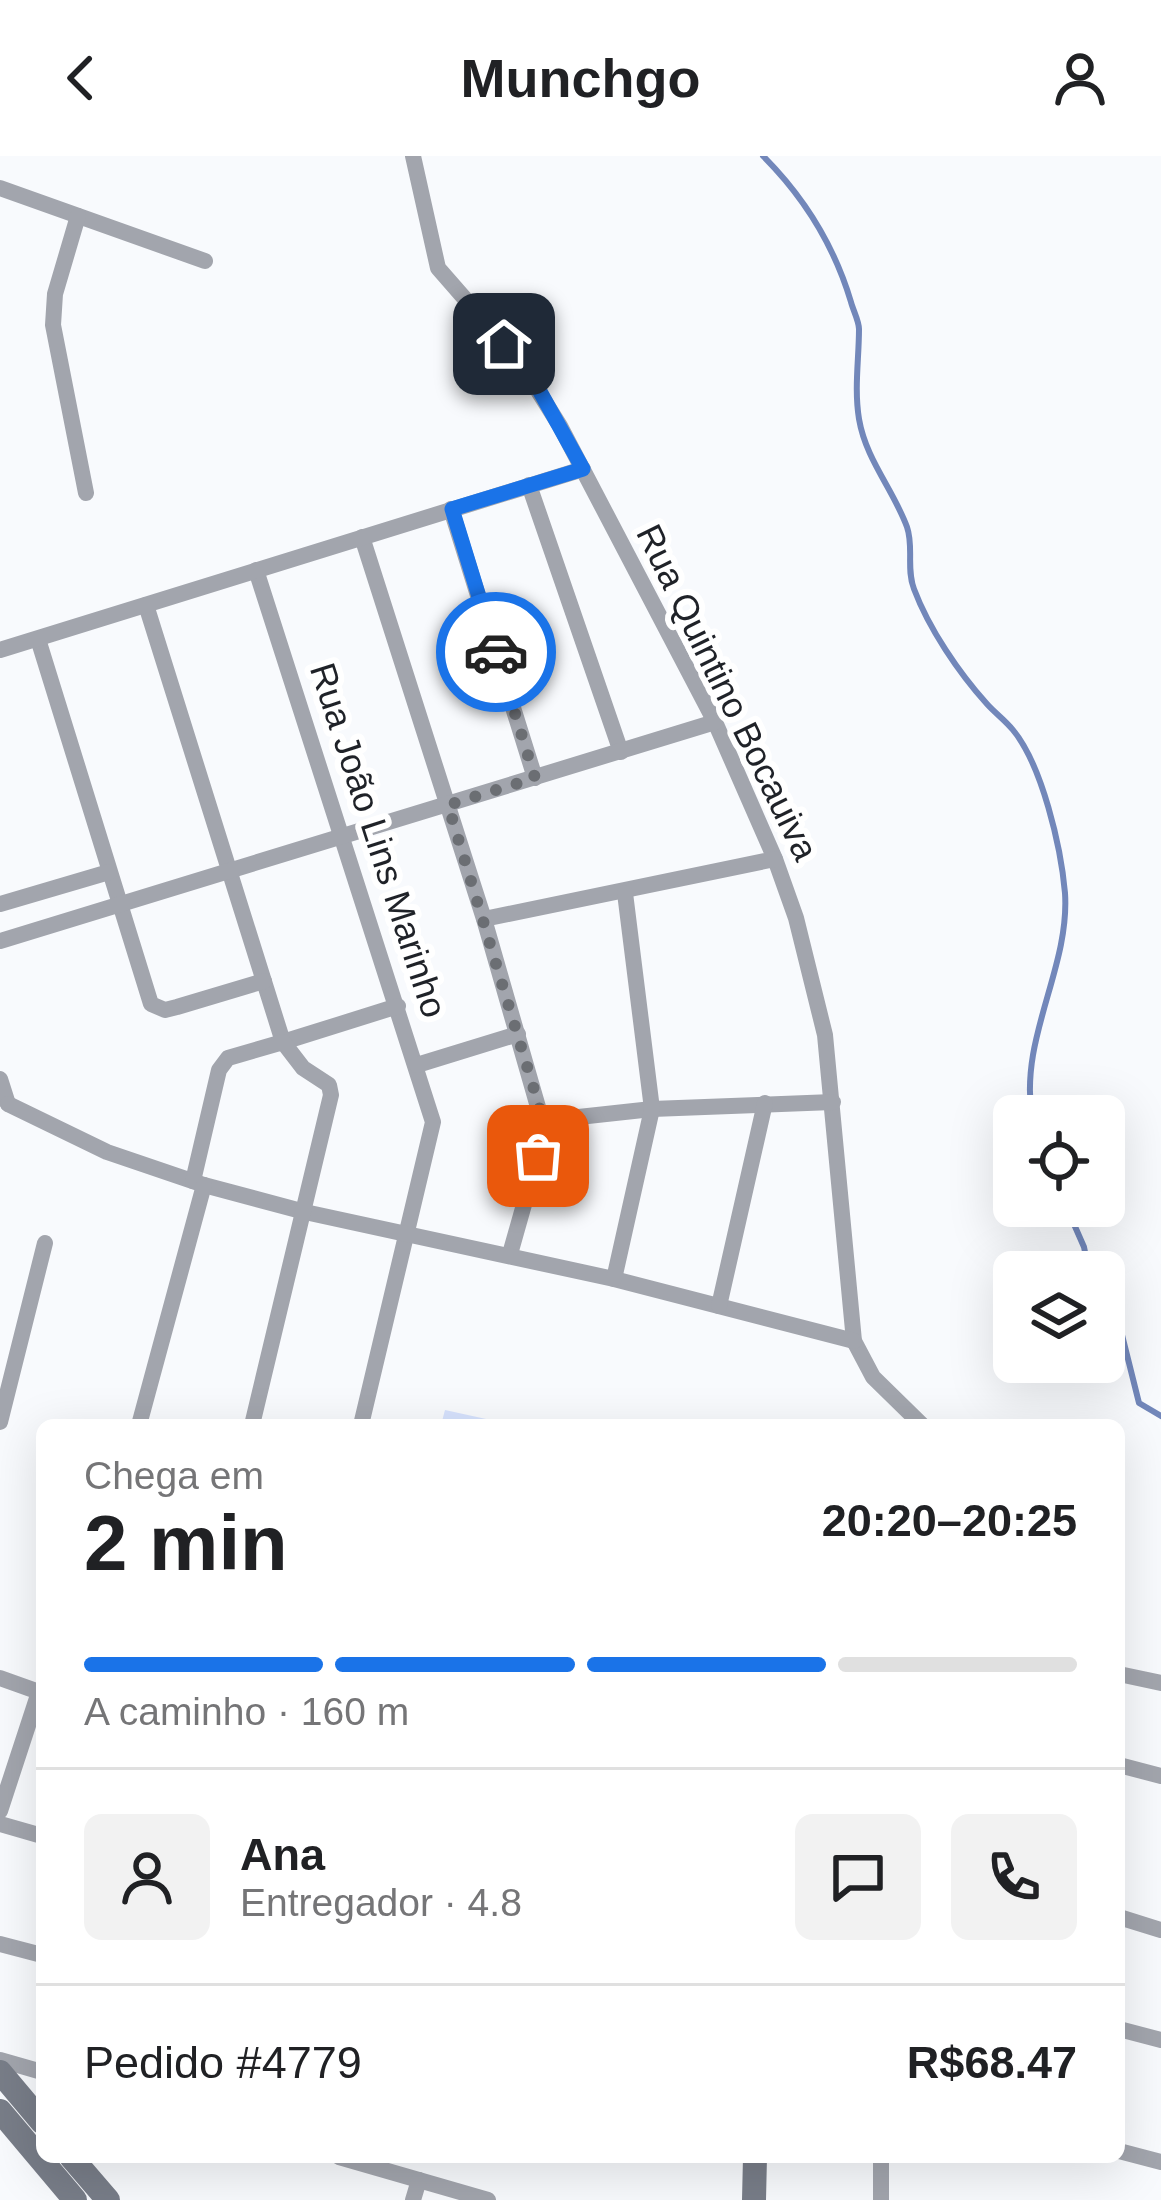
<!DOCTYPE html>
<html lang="pt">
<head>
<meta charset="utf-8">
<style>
	body { margin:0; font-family:Helvetica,sans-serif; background:#f2f2f2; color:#202124; height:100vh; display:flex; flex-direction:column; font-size:45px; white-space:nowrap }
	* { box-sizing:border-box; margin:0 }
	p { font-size:39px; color:#757577 }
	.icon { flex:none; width:66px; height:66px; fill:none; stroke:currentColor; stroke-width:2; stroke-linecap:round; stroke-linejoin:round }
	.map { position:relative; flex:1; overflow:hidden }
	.details { position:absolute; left:36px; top:1263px; width:1089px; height:744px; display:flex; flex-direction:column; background:#fff; border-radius:18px; box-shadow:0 12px 48px #0002 }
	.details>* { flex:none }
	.fabs { position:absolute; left:993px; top:939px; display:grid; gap:24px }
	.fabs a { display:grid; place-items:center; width:132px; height:132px; border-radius:18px; background:#fff; box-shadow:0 12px 48px #0002; font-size:60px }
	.pin { position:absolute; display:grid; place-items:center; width:102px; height:102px; color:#fff; margin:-51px; border-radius:24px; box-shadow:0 6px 18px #0006 }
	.courier { position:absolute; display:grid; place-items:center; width:120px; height:120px; margin:-60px; border:9px solid #1a73e8; border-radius:50%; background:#fff; color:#222; box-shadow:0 3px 15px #0007 }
	.summary em { font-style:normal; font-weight:700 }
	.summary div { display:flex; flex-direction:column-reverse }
	.summary { display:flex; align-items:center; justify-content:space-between; height:204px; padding:0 48px }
	h1 { font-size:78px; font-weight:700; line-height:90px }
	.bar { display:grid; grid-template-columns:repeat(4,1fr); gap:18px 12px; align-content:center; height:144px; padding:0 48px }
	.bar i { height:15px; border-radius:9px; background:#e0e0e0 }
	.bar .on { background:#1a73e8 }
	.bar p { grid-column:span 4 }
	.line { display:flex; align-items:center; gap:30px; padding:0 48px; border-top:3px solid #e0e0e0 }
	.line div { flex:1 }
	.round { display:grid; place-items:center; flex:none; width:126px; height:126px; border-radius:18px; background:#f2f2f2 }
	header { display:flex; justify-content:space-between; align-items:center; height:156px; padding:0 48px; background:#fff; font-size:54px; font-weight:700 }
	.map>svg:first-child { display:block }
</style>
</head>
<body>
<header><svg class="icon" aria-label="back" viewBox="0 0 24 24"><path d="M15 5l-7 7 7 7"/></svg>Munchgo<svg class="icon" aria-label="person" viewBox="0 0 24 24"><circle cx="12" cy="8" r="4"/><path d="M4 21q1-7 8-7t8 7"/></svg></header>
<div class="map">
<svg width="1161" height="2044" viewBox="0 0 1161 2044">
	<rect width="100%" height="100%" fill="#f8fafd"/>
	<!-- green -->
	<polygon fill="#d6e2fd" points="445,1254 513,1269 441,1269"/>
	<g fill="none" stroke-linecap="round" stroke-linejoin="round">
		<!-- stream -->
		<g stroke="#7287ba" stroke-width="6">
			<path d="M763,0C805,42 834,89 851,146C853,154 859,165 859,173C859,203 854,232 859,263C866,304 893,333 907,371C914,391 906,413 914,433C929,473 959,517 987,548C995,557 1005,564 1013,574C1042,609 1061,691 1065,737C1070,812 1019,882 1032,960"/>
			<polyline points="1066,1050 1084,1091 1089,1116"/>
			<polyline points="1104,1146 1120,1171 1139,1247 1161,1260"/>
		</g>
		<!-- street -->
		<g stroke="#a2a5ad" stroke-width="16">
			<polyline points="413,0 438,112 520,206 560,270 715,566 775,703 796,762 825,879 854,1185 873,1221 922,1269"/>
			<polyline points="0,32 205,105"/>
			<polyline points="78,60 55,138 53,169 86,337"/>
			<polyline points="529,329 621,596"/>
			<polyline points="451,353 535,622"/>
			<polyline points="362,381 484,763 542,965 538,999 510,1098"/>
			<polyline points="256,414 433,966 361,1269"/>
			<polyline points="146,449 283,886 398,850"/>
			<polyline points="38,483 151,848 165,854 177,851 264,825"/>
			<polyline points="0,494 583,313"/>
			<polyline points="0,748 109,716"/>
			<polyline points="484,763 775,703"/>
			<polyline points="0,785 715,566"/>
			<polyline points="417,909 518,878"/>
			<polyline points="0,923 8,948"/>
			<polyline points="8,948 107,996 204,1029 305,1056 614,1123 854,1185"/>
			<polyline points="542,965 652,953 833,946"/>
			<polyline points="193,1025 219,914 228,902 283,886 303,912 329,929 331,939 252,1269"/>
			<polyline points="614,1123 652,953 625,737"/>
			<polyline points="719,1150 765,947"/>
			<polyline points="0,1266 45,1087"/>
			<polyline points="139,1269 204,1029"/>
			<polyline points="1119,1518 1161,1527"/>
			<polyline points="0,1522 42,1537"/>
			<polyline points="1119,1609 1161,1620"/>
			<polyline points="0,1655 39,1536"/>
			<polyline points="0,1668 42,1680"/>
			<polyline points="1119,1761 1161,1774"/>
			<polyline points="0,1788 42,1799"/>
			<polyline points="1119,1873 1161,1884"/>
			<polyline points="0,1904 42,1916"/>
			<polyline points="1119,1995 1161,2006"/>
			<polyline points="339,2001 488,2044"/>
			<polyline points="881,2001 881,2044"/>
			<polyline points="413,2044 419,2024"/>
		</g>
		<!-- secondary -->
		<g stroke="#787d88" stroke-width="24">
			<polyline points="0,1916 42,1966"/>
			<polyline points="0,1955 75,2044"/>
			<polyline points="71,2001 108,2044"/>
			<polyline points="754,2044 755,2001"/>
		</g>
	</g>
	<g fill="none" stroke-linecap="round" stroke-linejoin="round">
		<!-- done -->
		<polyline stroke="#6b6e73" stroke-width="12" stroke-dasharray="0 21.6" points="496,496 535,622 448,649 539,950 542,965 538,1000"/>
		<!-- route -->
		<polyline stroke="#1a73e8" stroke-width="15" points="496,496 452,353 583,313 538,232 504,188"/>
	</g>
	<g text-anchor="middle" stroke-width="12" stroke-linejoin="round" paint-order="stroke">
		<!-- street labels -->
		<g font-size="36" fill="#1f2228" stroke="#fff">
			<text transform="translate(728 536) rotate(64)" y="13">Rua Quintino Bocauiva</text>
			<text transform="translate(379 684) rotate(72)" y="13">Rua João Lins Marinho</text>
		</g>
	</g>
</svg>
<div class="fabs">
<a><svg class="icon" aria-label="locate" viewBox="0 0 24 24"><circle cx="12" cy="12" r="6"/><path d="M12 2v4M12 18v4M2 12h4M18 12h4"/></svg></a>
<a><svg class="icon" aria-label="layers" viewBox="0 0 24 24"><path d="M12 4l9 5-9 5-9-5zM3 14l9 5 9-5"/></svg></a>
</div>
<div class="pin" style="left:538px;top:1000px;background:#ea580c"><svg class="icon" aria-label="bag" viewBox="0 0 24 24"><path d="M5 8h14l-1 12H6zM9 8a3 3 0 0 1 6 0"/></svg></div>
<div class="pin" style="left:504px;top:188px;background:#1f2937"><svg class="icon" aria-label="home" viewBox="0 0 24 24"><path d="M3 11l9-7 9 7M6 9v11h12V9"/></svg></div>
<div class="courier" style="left:496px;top:496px"><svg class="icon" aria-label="car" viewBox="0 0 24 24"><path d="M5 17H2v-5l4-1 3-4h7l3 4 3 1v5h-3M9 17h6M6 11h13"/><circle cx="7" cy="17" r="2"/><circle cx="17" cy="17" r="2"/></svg></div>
<section class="details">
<div class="summary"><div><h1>2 min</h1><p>Chega em</p></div><em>20:20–20:25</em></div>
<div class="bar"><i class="on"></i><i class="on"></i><i class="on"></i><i></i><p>A caminho · 160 m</p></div>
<div class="line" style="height:216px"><a class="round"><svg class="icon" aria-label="person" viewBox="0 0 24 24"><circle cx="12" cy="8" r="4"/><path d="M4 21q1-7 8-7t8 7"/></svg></a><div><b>Ana</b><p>Entregador · 4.8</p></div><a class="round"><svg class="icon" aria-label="chat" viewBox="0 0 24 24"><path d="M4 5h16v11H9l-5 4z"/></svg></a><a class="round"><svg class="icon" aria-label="phone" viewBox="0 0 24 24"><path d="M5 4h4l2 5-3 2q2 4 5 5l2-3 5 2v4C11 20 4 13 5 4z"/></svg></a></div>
<div class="line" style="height:156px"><div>Pedido #4779</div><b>R$68.47</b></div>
</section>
</div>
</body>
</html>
